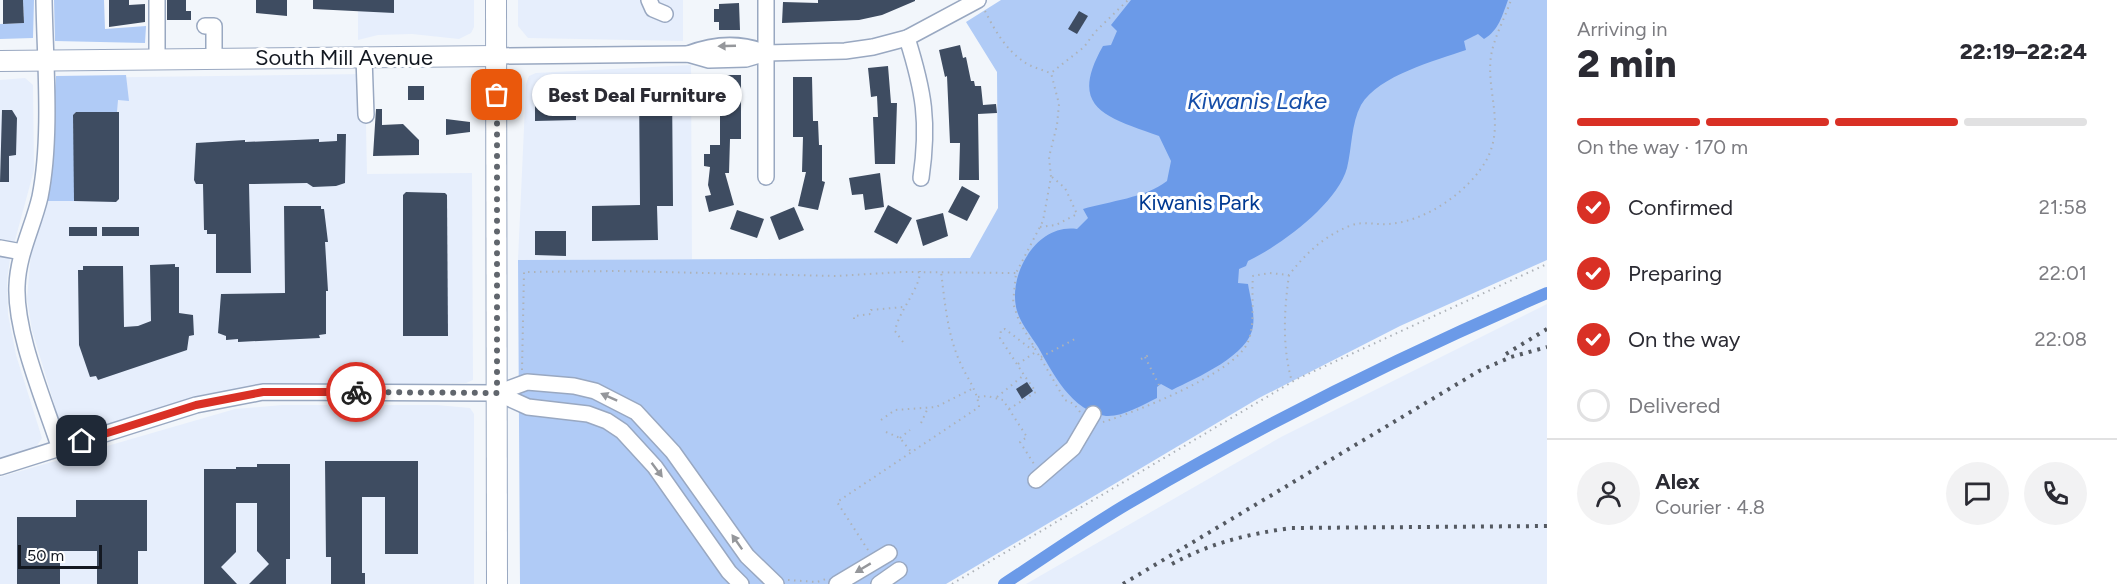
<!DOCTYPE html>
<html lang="en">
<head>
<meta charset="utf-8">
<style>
	body { margin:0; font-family:Figtree,sans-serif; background:#f2f2f3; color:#2b2b33; height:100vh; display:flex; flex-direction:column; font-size:22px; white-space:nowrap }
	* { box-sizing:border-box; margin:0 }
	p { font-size:20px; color:#7c7c81 }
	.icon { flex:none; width:33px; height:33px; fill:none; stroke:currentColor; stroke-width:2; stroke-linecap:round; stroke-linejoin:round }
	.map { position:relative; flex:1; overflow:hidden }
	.details { display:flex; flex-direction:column; background:#fff; width:570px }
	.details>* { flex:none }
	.scale { position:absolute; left:18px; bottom:15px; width:84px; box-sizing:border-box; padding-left:6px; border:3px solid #131821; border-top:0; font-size:16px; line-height:21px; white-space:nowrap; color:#131821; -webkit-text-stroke:4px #fff; paint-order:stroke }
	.pin { position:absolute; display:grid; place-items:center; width:51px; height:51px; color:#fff; margin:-26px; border-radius:12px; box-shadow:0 3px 9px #0006 }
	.courier { position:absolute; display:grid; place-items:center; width:60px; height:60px; margin:-30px; border:4px solid #d93025; border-radius:50%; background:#fff; color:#222; box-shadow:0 2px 8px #0007 }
	.bubble { position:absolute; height:42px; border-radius:21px; background:#fff; box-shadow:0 2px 4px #0004; font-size:20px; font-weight:800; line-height:42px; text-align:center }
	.summary em { font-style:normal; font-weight:800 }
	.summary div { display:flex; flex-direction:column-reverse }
	.summary { display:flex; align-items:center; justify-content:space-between; height:102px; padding:0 30px }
	h1 { font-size:39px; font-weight:800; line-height:45px }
	.bar { display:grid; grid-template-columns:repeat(4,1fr); gap:9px 6px; align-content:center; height:72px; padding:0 30px }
	.bar i { height:8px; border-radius:4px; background:#e1e1e2 }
	.bar .on { background:#d93025 }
	.bar p { grid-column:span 4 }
	.line { display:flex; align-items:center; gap:15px; padding:0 30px; border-top:2px solid #e1e1e2 }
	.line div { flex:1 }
	.round { display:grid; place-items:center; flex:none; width:63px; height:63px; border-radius:32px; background:#f2f2f3 }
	ol { padding:0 30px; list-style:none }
	li { display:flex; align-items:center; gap:18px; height:66px }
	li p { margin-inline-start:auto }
	li .icon { padding:6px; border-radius:50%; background:#d93025; color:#fff; stroke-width:4 }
	li:last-child { color:#7c7c81 }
	li i { width:33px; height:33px; border:3px solid #e1e1e2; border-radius:50% }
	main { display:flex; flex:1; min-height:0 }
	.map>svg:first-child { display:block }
</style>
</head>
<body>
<main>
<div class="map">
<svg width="1547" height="584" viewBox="0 0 1547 584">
	<rect width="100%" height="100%" fill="#f2f6fb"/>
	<!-- built -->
	<g fill="#e6eefc">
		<polygon points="358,0 474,0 474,27 471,33 459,39 412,34 378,35 358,40"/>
		<polygon points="518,0 683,0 683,41 528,38 518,26"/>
		<polygon points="691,65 692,259 518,260 526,84 529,76 536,73"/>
		<polygon points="365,74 367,174 472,173 473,380 466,383 259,386 196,400 64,437 32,330 27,299 31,253 48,201 55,85 64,78"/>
		<polygon points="25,78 33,85 34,170 10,259 7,280 8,314 16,355 42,438 36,447 0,458 0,80"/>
		<polygon points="1547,304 1547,584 1026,584 1281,437"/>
		<polygon points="282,405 437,405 470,408 474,414 474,584 0,584 0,477 235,409"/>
	</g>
	<!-- green -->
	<g fill="#b0cbf6">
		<polygon points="23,0 34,0 33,38 0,39 0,24 24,23"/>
		<polygon points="54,0 104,0 105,29 146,26 145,43 55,41"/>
		<polygon points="1001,0 1547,0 1547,260 1400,326 1259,398 946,584 520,584 518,260 970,258 998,208 997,72 966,22"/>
		<polygon points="126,75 129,101 118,100 117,112 76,112 73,115 76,201 48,201 56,76"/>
	</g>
	<!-- water -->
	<path fill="#6b9ae8" d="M1131,0H1508C1502,16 1499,30 1484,39L1478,34L1464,41L1466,50C1435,61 1379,75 1361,105C1351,124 1352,148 1347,168C1337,204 1281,245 1248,261L1246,266L1239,269L1238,283L1248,284C1250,297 1255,313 1253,326C1250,355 1196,378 1172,390L1161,384L1157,387V398C1142,405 1123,417 1106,416C1072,412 1052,372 1038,347C1030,334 1019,322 1016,307C1009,272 1038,223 1077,229L1088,218L1083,209C1110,201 1145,198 1167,181L1171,161L1159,136C1107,117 1067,109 1103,46L1111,45L1117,31L1111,25Z"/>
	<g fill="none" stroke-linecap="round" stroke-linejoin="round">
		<!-- canal -->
		<path stroke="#6b9ae8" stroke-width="12" d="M1004,584C1047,556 1089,526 1134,500C1267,422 1405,354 1547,293"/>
	</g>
	<!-- building -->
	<g fill="#3e4c61">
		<polygon points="3,0 23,0 24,23 3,24"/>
		<polygon points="109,0 129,0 129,5 145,4 145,22 109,27"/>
		<polygon points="167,0 186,0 186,11 191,11 191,20 167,20"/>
		<polygon points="256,0 287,0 287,16 256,13"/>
		<polygon points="313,0 394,0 394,13 313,9"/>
		<polygon points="818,0 915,0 915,1 882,15 859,20 782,23 783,2 818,3"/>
		<polygon points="739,3 740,30 719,30 719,22 714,22 714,9 719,9 719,4"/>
		<polygon points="1079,11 1088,16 1077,34 1068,29"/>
		<polygon points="960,45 963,58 966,57 971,81 974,81 975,86 981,86 983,105 996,104 997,113 978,114 979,180 959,180 960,143 950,143 947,76 945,77 939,50"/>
		<polygon points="888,66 891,103 897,103 895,164 875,164 873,117 878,117 877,96 871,97 868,68"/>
		<polygon points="720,75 741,75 741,139 730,139 729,173 725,173 734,205 709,212 705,196 711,195 708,185 710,167 704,166 704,154 710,154 710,145 720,145"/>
		<polygon points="793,77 812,77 813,121 818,121 819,145 822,145 822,181 825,182 818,210 798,206 806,172 802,172 803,137 793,137"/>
		<polygon points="535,85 576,85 576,120 535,121"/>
		<polygon points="639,85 672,85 673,206 657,206 658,240 592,241 592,206 640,205"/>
		<rect x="408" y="86" width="16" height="14"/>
		<polygon points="376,109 382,109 382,125 403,124 419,140 419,155 373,156"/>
		<polygon points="2,110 12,110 17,118 16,155 9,156 9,182 0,182"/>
		<polygon points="76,112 119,112 119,199 116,202 74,201 73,115"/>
		<polygon points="446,119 470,122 470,132 446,135"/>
		<polygon points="337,134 346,134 345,183 336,186 313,187 307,183 249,184 251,273 216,273 216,234 207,234 207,230 204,230 203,184 196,184 194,180 196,143 245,140 245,142 319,139 319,142 337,141"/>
		<polygon points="880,173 884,207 865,210 863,194 852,195 849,178"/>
		<polygon points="962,186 980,196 967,221 948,212"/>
		<polygon points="406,192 445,193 447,195 448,336 403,336 403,195"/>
		<polygon points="888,205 912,218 897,244 874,232"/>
		<polygon points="284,206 321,206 321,209 324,209 328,242 325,242 328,291 326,291 326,334 319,335 320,338 238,342 238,339 226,340 226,336 218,333 221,294 285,293"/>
		<polygon points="794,207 804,230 779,240 770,217"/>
		<polygon points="737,210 764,219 757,238 730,229"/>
		<polygon points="943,213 948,236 923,246 916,220"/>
		<rect x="69" y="227" width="28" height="9"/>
		<rect x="102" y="227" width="37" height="9"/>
		<polygon points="535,231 566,231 566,256 535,255"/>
		<polygon points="175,264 175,267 179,267 179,313 193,315 194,335 189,336 187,350 98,380 96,376 90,377 79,345 78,270 83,270 83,266 123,266 124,327 138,326 151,321 150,265"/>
		<polygon points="1027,382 1033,391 1022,399 1016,389"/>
		<polygon points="325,461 418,461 418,554 385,554 385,497 362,497 362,573 365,573 365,584 331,584 331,557 326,557"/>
		<polygon points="257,464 290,464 290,559 286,559 286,584 249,584 269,564 257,551 257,503 236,503 236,552 221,567 237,584 204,584 204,469 236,469 236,467 257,467"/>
		<polygon points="76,500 147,500 147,551 138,551 138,584 97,584 97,551 60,551 60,584 17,584 17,517 76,517"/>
	</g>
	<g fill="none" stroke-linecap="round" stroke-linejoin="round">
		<defs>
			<g id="minor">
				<path d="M44,0C45,61 52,137 40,197C33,227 18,254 17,286C15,334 45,402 60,449"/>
				<polyline points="157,0 157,59"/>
				<polyline points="649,0 653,9 665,14"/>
				<polyline points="766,0 766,177"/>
				<polyline points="205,26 214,26 214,58"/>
				<path d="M907,38C924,92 929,122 921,178"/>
				<path d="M688,54C714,44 740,42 766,53"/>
				<polyline points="497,56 688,54 709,60 746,59 766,53 845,51 873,47 907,38 978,0"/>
				<polyline points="364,57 366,115"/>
				<polyline points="0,248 22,252"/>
				<polyline points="497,393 528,407 588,414 607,421 622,431 655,467 729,572 741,584"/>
				<polyline points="0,467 196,405 263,392 497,393 527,382 574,386 595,391 636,412 673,452 747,556 776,584"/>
				<polyline points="1036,480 1073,448 1093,414"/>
				<polyline points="837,584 889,553"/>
				<polyline points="879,584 899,570"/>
			</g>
			<g id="major">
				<polyline points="496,0 497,584"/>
				<polyline points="0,61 497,56"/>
			</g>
		</defs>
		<!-- minor casing -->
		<use href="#minor" stroke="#99a8c1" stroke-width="18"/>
		<!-- major casing -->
		<use href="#major" stroke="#99a8c1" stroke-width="22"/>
		<!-- path -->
		<g stroke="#adb2b8" stroke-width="2" stroke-dasharray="1.5 4.5" stroke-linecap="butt">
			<path d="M985,11C994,29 1006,50 1023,61C1030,67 1041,69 1050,73"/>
			<polyline points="1040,227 1056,225 1077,214 1065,188 1051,176"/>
			<path d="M1289,275C1284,311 1282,346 1292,382"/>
			<polyline points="854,319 854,316 871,314 871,310 903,307"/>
			<path d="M903,342L895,331C899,310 920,289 920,271"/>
			<polyline points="1041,357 1075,339"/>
			<polyline points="1145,357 1159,385"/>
			<polyline points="1141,359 1149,355"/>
			<polyline points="1018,364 1037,351"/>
			<polyline points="522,370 524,272 618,271 836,276 902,272 1016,273"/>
			<polyline points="978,397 987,396 1003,400 1027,437 1020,442 1034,464"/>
			<polyline points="997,397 1024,375 1000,338 1001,330 1005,329 1031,349 1034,346"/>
			<polyline points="1009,409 1036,392 1024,375"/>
			<polyline points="1080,412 1074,404 1065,400 1019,321 1013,303 1016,273 1043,221 1051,177 1049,157 1057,125 1059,104 1051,73 1084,47 1095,32 1128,0"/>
			<polyline points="881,420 895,410 936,407 974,388"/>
			<path d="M1103,422C1136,412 1232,374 1247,344C1256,326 1251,297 1253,276L1269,273L1289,275C1306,253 1325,235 1352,225C1365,221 1375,225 1388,224C1425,222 1469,192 1487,159C1505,124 1486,91 1491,56C1494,37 1505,18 1511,0"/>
			<polyline points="921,423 927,410"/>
			<polyline points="886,432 900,438 912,453"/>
			<polyline points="900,438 910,430"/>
			<path d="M868,550L837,502L979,407C977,389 966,377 959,360C947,332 945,302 941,272"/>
			<polyline points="788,580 817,582 826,579"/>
			<polyline points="952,584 1297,379 1547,264"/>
		</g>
		<!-- minor -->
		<use href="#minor" stroke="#fff" stroke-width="15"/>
		<!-- major -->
		<use href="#major" stroke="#fff" stroke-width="20"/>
		<!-- rail -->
		<g stroke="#545961" stroke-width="4" stroke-dasharray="3 6" stroke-linecap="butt">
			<polyline points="1506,354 1547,329"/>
			<path d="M1172,564C1210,543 1248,534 1291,528L1547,526"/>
			<polyline points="1123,584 1479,371 1511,357 1547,347"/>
		</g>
	</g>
	<!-- one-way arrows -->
	<defs><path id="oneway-solid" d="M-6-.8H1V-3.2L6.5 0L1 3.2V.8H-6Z" transform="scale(1.5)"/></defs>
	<g fill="#95979b">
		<use href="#oneway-solid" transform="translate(727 46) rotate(178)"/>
		<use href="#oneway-solid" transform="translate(609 397) rotate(-156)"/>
		<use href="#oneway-solid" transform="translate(657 470) rotate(53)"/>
		<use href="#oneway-solid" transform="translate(737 542) rotate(-125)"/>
		<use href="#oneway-solid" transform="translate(863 568) rotate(149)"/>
	</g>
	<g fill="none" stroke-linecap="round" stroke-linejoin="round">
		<!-- done -->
		<polyline stroke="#61666d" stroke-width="6" stroke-dasharray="0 10.8" points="356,392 497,393 497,95"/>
		<!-- route -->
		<polyline stroke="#d93025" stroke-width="8" points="82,441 196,405 263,392 356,392"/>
	</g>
	<g text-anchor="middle" stroke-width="6" stroke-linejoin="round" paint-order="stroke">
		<!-- street labels -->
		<g font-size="22" fill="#131821" stroke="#fff">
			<text x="344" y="65">South Mill Avenue</text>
		</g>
		<!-- park labels -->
		<g font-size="22" fill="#003992" stroke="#fff">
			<text x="1199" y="210">Kiwanis Park</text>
		</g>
		<!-- water labels -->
		<g font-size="24" font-style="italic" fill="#164ea8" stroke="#fff">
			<text x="1257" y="109">Kiwanis Lake</text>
		</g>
	</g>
</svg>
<div class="scale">50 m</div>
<div class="pin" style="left:497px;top:95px;background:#ea580c"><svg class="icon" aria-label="bag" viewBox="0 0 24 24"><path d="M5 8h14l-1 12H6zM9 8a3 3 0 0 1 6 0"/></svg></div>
<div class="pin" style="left:82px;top:441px;background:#1f2937"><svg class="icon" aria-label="home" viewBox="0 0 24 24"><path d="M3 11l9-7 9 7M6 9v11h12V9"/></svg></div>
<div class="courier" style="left:356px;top:392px"><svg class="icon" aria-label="bike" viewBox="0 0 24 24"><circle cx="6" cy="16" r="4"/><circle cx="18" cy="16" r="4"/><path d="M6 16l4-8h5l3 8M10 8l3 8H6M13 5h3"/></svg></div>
<div class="bubble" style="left:532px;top:74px;width:210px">Best Deal Furniture</div>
</div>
<section class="details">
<div class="summary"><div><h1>2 min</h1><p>Arriving in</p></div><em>22:19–22:24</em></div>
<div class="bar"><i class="on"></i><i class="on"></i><i class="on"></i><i></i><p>On the way · 170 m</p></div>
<ol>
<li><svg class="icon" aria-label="check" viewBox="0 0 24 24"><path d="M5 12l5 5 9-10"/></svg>Confirmed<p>21:58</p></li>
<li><svg class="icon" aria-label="check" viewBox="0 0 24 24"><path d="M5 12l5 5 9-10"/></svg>Preparing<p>22:01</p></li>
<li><svg class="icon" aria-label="check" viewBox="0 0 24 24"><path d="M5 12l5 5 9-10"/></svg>On the way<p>22:08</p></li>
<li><i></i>Delivered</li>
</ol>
<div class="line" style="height:108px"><a class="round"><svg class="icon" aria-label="person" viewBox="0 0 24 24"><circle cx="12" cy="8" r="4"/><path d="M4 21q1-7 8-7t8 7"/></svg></a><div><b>Alex</b><p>Courier · 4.8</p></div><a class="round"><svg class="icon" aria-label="chat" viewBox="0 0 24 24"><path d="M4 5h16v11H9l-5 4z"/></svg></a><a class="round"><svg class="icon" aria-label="phone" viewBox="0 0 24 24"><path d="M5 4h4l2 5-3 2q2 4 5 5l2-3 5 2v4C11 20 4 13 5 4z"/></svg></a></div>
</section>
</main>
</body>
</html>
